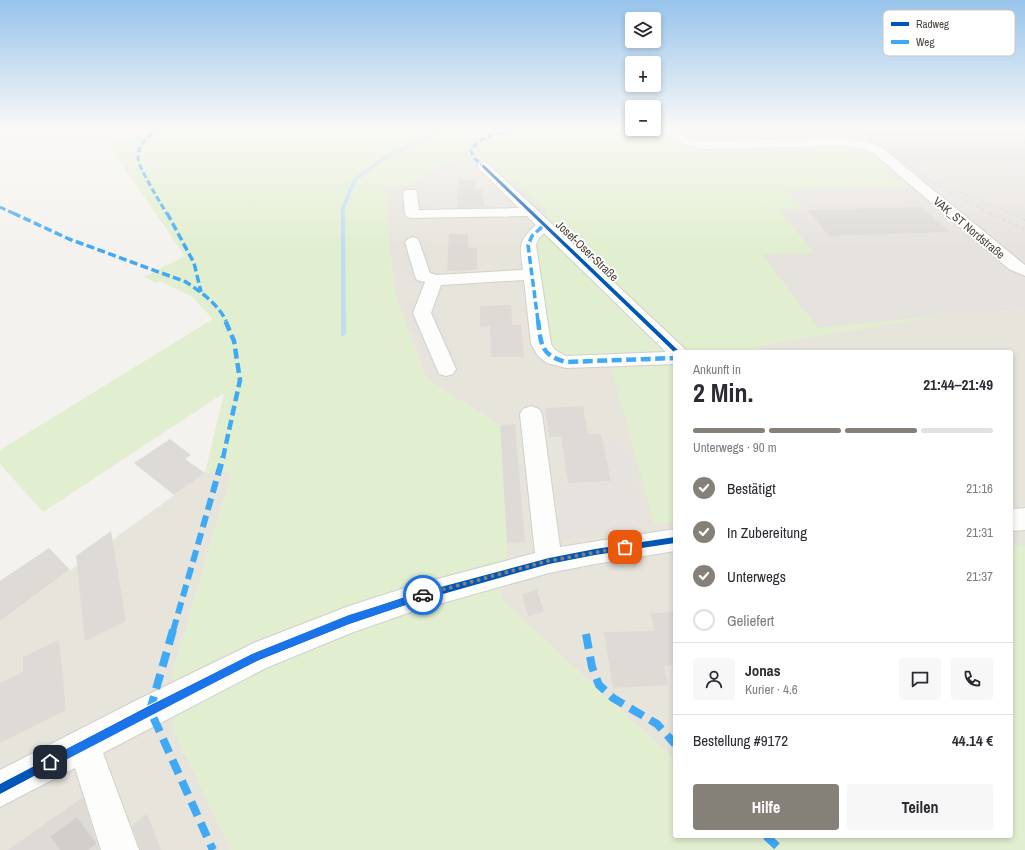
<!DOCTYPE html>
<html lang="de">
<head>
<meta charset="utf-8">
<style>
	body { margin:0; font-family:"Archivo Narrow",sans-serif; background:#f7f7f7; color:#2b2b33; height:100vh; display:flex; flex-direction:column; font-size:15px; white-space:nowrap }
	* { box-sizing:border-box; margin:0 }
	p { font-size:13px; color:#7c7c81 }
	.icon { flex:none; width:22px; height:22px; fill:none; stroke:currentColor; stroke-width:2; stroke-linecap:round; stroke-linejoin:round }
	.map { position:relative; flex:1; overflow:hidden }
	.sheet { position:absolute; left:673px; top:350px; width:340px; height:488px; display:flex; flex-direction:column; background:#fff; border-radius:4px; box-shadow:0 2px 6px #0003 }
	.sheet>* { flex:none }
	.buttons { position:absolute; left:625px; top:12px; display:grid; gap:8px }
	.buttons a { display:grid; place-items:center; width:36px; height:36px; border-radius:4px; background:#fff; box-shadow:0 2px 6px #0003; font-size:20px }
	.pin { position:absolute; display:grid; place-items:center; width:34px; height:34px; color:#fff; margin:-17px; border-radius:8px; box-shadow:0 2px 6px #0006 }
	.courier { position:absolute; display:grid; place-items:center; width:40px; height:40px; margin:-20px; border:3px solid #1a73e8; border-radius:50%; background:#fff; color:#222; box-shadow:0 1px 5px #0007 }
	.overview em { font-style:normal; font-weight:800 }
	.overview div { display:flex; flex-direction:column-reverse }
	.overview { display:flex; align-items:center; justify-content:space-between; height:68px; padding:0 20px }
	h1 { font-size:26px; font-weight:800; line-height:30px }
	.bar { display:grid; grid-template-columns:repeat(4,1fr); gap:6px 4px; align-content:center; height:48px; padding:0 20px }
	.bar i { height:5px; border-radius:3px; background:#e1e1e2 }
	.bar .on { background:#868178 }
	.bar p { grid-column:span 4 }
	.line { display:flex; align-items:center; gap:10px; padding:0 20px; border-top:1px solid #e1e1e2 }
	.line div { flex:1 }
	.round { display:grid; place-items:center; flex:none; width:42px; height:42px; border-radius:4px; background:#f7f7f7 }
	ol { padding:0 20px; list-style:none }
	li { display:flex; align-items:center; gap:12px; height:44px }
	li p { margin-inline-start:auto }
	li .icon { padding:4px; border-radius:50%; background:#868178; color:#fff; stroke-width:4 }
	li:last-child { color:#7c7c81 }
	li i { width:22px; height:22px; border:2px solid #e1e1e2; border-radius:50% }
	.button { display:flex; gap:8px; margin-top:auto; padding:8px 20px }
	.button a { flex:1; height:46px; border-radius:4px; background:#868178; color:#fff; font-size:16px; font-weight:800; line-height:46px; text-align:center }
	.button a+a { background:#f7f7f7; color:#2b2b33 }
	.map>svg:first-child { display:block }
</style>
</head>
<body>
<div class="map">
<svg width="1025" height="850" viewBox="0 0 1025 850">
	<rect width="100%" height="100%" fill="#f4f2ee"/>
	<!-- residential -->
	<g fill="#e7e4dc">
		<polygon points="478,156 540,215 675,352 675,760 501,600 507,543 500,425 427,380 395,295 388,231 386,191 388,186 407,186 438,167 458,160"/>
		<polygon points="1025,310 1025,850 1011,836 1011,352 761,352 757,346 944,315"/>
		<polygon points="232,471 173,672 174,730 231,850 0,850 0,621 205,473"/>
	</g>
	<!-- industrial -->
	<polygon fill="#e6e2de" points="639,129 1025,129 1025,310 944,315 757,346"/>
	<!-- green -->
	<g fill="#e1eecf">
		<polygon points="136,129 661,129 664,135 676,143 700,148 847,145 863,147 870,151 891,170 883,170 894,181 903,181 910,187 787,189 803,209 779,210 814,253 762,254 818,328 944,315 757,346 761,352 685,352 478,156 458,160 438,167 407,186 387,186 386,191 388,231 395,295 427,380 500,425 507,543 501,600 675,760 675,836 1011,836 1011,546 1025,545 1025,850 231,850 174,730 173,672 232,471 205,473 224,393 43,512 0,464 0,450 213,319 191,296 160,281 157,283 144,277 185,256 112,150 115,140"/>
		<polygon points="543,235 549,237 661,346 661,350 657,353 568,358 551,349 533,241 540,236"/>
		<polygon points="675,365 675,522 654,524 611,367"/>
	</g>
	<!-- parking -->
	<g fill="#e6e3df">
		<polygon points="814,130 849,139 710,142 678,133"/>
		<polygon points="506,175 548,213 539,215 498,176"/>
		<polygon points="426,191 429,217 396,219 395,193"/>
		<polygon points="424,239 435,276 424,283 406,286 395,242"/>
		<polygon points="423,293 440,294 435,310 461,369 432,376 403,303 420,299"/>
		<polygon points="601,434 627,449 647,525 562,540 554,483 611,481"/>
	</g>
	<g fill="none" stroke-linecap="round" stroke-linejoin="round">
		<!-- stream -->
		<polygon fill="#c0ddf1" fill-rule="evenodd" points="438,129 441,129 437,134 387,158 357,180 345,208 346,334 343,336 341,335 341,208 353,179 385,156 435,132"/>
	</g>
	<!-- building -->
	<g fill="#dedbd6">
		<polygon points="856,129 1025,129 1025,163 906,165 882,146 873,142"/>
		<polygon points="458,180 475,180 475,190 483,190 484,207 457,208"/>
		<polygon points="921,207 950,232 829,236 807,210"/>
		<polygon points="449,234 468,234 468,248 477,248 477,270 447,271"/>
		<polygon points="511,305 512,325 521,325 524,357 491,357 490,326 480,327 480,306"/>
		<polygon points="583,406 588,434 601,434 611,481 568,483 561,437 549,437 545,408"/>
		<polygon points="515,424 525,542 507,543 500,425"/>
		<polygon points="170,439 191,455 185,459 205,473 174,495 134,463"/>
		<polygon points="111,531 126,621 85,641 76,556"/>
		<polygon points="49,548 70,570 0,621 0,581"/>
		<polygon points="537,590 544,612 528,616 522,594"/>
		<polygon points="675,612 675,665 664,666 668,685 613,688 604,632 654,631 651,613"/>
		<polygon points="59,640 66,710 0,743 0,683 23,672 23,657"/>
		<polygon points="83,797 99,850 8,850"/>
		<polygon points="147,814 161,850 140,850 132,826"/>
	</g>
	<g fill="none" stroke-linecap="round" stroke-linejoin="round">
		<!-- minor-tunnel -->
		<polyline stroke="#d2cfca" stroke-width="33" stroke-dasharray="33 16" stroke-linecap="butt" points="60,850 98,822"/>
		<defs>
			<g id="minor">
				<path d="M663,129H675C683,138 692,140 703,141L844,138L867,142L881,147L1025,265V276L1009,269L873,153L864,149L844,146L703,149L675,142Z"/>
				<path d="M483,162L487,163L684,348L687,352H675V364L566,368L547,363L538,356L531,344L524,280L441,285L431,313L456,369L453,374L446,376L439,374L413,313L425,282L417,280L415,276L405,242L408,239L413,237L418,239L430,273L436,275L523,270C520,247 517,242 536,225L527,216L412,218L407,217L405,214L403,193L405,190H415L417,193L419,210L519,208L479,169L477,166L479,163ZM544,233L666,352L566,356L555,350L551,344L536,245L539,238Z"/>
				<polygon points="531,406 539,409 542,414 560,547 675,529 675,551 595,564 549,573 411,612 351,633 266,668 103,753 139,850 101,850 75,768 0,807 0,770 139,699 256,642 349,606 411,586 535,553 520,414 523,409"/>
				<polygon points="1025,508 1025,530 1011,531 1011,509"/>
			</g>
		</defs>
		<!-- minor casing -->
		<use href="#minor" stroke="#d2d0cb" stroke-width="2"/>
		<!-- minor -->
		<use href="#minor" fill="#fdfdfc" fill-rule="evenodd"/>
		<!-- rail-far1 -->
		<g stroke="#dbdbda" stroke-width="1.5" stroke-dasharray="3 3" stroke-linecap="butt">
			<polyline points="862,129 925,178 991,214"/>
			<polyline points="955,190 1011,214"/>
		</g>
		<!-- rail -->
		<g stroke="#dbdbda" stroke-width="2" stroke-dasharray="3.5 3.5" stroke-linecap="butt">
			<polyline points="989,213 1025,229"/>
			<polyline points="1009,213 1025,220"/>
		</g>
		<!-- quiet-far4 -->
		<g stroke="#3fa9f5" stroke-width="3" stroke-dasharray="6 3" stroke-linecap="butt">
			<path d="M160,129C147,135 138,145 138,159C138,166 162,206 167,214"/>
			<path d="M485,168L473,157L471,151C480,134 499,134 516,129"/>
			<polyline points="0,207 15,214"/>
		</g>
		<!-- quiet-far3 -->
		<g stroke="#3fa9f5" stroke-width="3.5" stroke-dasharray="8 3.5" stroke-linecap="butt">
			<path d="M13,213L69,239L186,282C201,292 219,305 226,321"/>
			<polyline points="167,213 194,263 201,292"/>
			<polyline points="538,321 528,245 532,236 544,225"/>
		</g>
		<!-- quiet-far2 -->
		<g stroke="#3fa9f5" stroke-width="4.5" stroke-dasharray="10 4.5" stroke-linecap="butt">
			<path d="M538,320C541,344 540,355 566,362L675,358"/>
			<polyline points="223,458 240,380 234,341 225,320"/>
		</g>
		<!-- quiet-far1 -->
		<polyline stroke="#3fa9f5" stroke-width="6" stroke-dasharray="12 6" stroke-linecap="butt" points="173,631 223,457"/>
		<!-- quiet -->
		<g stroke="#3fa9f5" stroke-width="8" stroke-dasharray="15 8" stroke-linecap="butt">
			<polyline points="173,630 150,710 213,850"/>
			<polyline points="586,634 592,667 599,685 613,698 657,724 675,744"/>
			<polyline points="766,836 781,850"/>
		</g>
		<defs>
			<g id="cycleway">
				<polygon points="482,165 484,165 680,352 675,352 675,353 482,167"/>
				<polygon points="675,537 675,543 595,555 549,564 411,603 349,624 259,660 153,713 0,794 0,784 147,707 253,654 349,616 411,595 549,558 595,549"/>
			</g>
		</defs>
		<!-- cycleway casing -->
		<use href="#cycleway" stroke="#fff" stroke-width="2"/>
		<!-- cycleway -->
		<use href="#cycleway" fill="#0057b8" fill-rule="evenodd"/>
	</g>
	<!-- sky -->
	<linearGradient id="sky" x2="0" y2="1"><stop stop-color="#98c4ec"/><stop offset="0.52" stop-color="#faf9f7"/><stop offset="1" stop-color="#faf9f7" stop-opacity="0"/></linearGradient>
	<rect width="1025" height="248" fill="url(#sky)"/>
	<!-- route -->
	<polygon fill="#1a73e8" points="423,592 427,595 426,598 349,624 258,660 54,766 50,767 47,766 45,762 47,759 252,654 349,615"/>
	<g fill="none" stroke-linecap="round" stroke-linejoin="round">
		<!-- done -->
		<polyline stroke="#868178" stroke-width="4" stroke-dasharray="0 7.2" points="423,595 548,561 625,547"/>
	</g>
	<g text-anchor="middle" stroke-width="4" stroke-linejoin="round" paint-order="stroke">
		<!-- far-street labels -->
		<g font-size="12" fill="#4b4439" stroke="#fff">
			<text transform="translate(969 228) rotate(40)" y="4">VAK_ST Nordstraße</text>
			<text transform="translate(587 251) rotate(44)" y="4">Josef-Oser-Straße</text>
		</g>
	</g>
	<!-- legend -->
	<rect x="883" y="10" width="132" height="46" rx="6" fill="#fff" stroke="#c9c7c4" stroke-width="1"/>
	<rect x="891" y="22" width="18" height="4" fill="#0057b8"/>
	<rect x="891" y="40" width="18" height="4" fill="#3fa9f5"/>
	<g font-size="11" fill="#4b4439">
		<text x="916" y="28">Radweg</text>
		<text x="916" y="46">Weg</text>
	</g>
</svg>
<div class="buttons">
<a><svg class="icon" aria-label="layers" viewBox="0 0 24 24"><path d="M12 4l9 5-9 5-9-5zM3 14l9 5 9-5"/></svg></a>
<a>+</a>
<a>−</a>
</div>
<div class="pin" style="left:625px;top:547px;background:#ea580c"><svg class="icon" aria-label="bag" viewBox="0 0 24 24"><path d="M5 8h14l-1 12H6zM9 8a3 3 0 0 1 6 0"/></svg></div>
<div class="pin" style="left:50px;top:762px;background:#1f2937"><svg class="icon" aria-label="home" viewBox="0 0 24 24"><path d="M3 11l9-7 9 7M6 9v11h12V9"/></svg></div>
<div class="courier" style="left:423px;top:595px"><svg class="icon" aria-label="car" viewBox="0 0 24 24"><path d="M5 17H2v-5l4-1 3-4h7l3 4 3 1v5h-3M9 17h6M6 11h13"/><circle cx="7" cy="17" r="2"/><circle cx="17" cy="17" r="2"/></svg></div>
<section class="sheet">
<div class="overview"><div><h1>2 Min.</h1><p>Ankunft in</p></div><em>21:44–21:49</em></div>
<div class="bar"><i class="on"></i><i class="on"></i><i class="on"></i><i></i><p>Unterwegs · 90 m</p></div>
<ol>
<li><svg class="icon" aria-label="check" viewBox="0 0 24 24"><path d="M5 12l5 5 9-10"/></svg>Bestätigt<p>21:16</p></li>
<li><svg class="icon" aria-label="check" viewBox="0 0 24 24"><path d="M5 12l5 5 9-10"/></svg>In Zubereitung<p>21:31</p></li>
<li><svg class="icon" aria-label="check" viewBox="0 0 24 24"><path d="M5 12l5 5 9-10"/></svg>Unterwegs<p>21:37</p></li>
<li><i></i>Geliefert</li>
</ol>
<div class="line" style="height:72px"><a class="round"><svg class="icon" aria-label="person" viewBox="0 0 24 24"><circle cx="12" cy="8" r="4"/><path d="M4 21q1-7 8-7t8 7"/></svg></a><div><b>Jonas</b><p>Kurier · 4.6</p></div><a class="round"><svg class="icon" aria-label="chat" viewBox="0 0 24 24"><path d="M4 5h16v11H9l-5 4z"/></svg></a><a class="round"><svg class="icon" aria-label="phone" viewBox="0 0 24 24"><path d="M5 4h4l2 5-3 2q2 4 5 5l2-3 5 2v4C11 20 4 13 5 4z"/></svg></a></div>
<div class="line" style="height:52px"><div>Bestellung #9172</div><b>44.14 €</b></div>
<div class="button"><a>Hilfe</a><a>Teilen</a></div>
</section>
</div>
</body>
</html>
